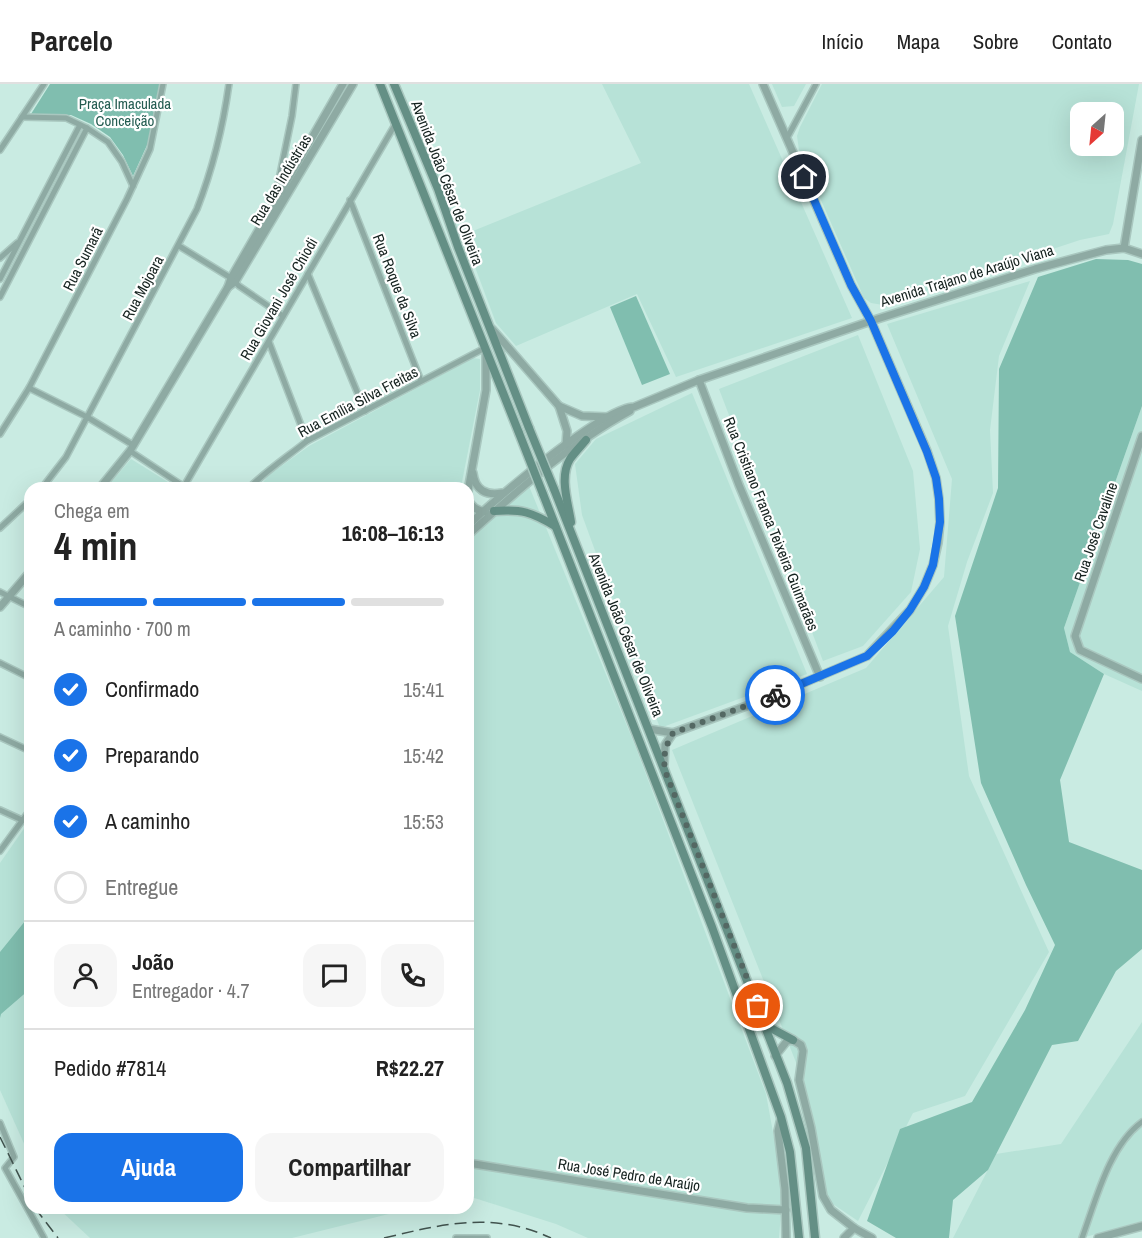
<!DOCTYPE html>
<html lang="pt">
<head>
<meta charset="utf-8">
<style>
	body { margin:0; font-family:"Archivo Narrow",sans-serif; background:#f6f6f6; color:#222; height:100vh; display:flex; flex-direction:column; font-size:22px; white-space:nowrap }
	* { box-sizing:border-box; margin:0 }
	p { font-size:20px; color:#767676 }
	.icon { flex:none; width:33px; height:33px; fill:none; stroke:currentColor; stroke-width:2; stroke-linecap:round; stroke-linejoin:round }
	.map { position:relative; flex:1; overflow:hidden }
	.drawer { position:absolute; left:24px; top:398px; width:450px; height:732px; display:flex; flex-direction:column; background:#fff; border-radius:18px; box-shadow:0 6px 24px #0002 }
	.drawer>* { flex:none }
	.needle { width:39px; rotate:207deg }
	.tools { position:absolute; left:1070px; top:18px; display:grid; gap:12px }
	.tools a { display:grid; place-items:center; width:54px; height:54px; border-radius:12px; background:#fff; box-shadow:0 6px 24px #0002; font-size:30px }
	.pin { position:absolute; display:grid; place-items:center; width:51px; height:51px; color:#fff; margin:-26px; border:3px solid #fff; border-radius:50%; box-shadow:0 2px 6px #0007 }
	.courier { position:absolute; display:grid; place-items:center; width:60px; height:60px; margin:-30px; border:4px solid #1a73e8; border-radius:50%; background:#fff; color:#222; box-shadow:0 2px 8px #0007 }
	.headline em { font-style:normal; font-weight:800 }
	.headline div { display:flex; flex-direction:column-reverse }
	.headline { display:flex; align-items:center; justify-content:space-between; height:102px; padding:0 30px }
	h1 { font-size:39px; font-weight:800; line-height:45px }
	.bar { display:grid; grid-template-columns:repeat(4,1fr); gap:9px 6px; align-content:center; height:72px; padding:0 30px }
	.bar i { height:8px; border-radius:4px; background:#e0e0e0 }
	.bar .on { background:#1a73e8 }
	.bar p { grid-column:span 4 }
	.line { display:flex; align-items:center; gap:15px; padding:0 30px; border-top:2px solid #e0e0e0 }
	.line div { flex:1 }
	.round { display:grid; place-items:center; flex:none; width:63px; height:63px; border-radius:18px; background:#f6f6f6 }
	ol { padding:0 30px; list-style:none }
	li { display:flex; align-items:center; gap:18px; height:66px }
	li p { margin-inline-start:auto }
	li .icon { padding:6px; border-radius:50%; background:#1a73e8; color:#fff; stroke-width:4 }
	li:last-child { color:#767676 }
	li i { width:33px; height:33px; border:3px solid #e0e0e0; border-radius:50% }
	.primary-button { display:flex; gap:12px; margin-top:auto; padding:12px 30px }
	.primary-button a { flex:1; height:69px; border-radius:18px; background:#1a73e8; color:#fff; font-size:24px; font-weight:800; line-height:69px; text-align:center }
	.primary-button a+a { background:#f6f6f6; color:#222 }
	header { display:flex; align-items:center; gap:36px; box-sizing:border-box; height:84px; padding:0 30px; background:#fff; border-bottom:2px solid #e0e0e0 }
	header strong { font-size:28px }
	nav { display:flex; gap:33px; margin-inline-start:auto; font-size:21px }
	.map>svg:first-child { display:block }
</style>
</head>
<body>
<header>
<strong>Parcelo</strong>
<nav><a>Início</a><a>Mapa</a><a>Sobre</a><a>Contato</a></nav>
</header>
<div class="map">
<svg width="1142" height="1154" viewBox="0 0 1142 1154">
	<rect width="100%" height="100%" fill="#c9ebe2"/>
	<!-- built -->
	<g fill="#b7e2d7" fill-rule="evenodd">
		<polygon points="602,0 749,0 852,234 676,293 637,210 516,262 496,239 463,151 641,79"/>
		<polygon points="772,0 806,0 794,22 782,23"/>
		<path d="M822,0H1139L1113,140L1109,150L1080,156L883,221L871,219L864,214L799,66L797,52L800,43ZM1080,28H1113V62H1080Z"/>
		<polygon points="1030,197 999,272 990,346 993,409 967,478 948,542 969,692 1049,868 965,1012 913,1029 858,1137 827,1116 801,991 672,666 866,584 944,493 952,395 887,240"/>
		<polygon points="858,251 913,387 920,465 911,508 863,562 823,577 719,305"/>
		<polygon points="473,274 480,275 480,306 461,403 259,403 269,391 309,362"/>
		<polygon points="692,309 807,590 660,644 582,431 575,380 596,355"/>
		<polygon points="1142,322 1142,607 1104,590 1070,568 1064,544"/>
		<polygon points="131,375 176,403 107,403"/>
		<polygon points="529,402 636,664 766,1010 783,1103 779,1154 588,1154 556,1140 468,1112 468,452"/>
		<polygon points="30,736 30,1073 0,1006 0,779"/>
		<polygon points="1142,938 1142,1137 1082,1154 953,1154 996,1070 1061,1060"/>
		<polygon points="58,1124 413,1124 292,1154 90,1154"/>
	</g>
	<!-- green -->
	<g fill="#80beaf">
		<polygon points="50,0 161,0 148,59 133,92 123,71 110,53 91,40 71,31 31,30"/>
		<polygon points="1096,175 1128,176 1142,180 1142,322 1064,544 1070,568 1104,590 1060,696 1069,758 1142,786 1142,865 1116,887 1078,957 1052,961 988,1086 953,1116 949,1154 896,1154 867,1137 900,1045 972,1018 1025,926 1055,861 1026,801 981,699 955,532 998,404 999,285 1038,193"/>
		<polygon points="636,212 670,290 642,301 610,223"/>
		<polygon points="30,831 30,905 1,930 0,934 0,868"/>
	</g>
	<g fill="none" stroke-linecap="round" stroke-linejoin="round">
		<defs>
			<g id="minor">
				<polyline points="22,33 66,34 87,44 108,58 122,78 133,102"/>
				<polyline points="787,54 816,0"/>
				<polyline points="0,66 44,0"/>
				<polyline points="284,108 280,105 278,100 292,32 296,0"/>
				<polyline points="350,116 421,297"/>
				<polyline points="179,162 231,194 239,202 283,232"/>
				<polyline points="0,174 17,159"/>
				<polyline points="308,190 365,327"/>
				<polyline points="0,195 80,41"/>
				<polyline points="0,213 87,44"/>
				<polyline points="269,258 307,357"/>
				<polyline points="29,304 87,333 133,361"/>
				<polyline points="0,350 29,304 127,115 150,65 163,0"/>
				<polyline points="130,367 186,404"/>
				<path d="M42,404L66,373L197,125C213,84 223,43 229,0"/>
				<polyline points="183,404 396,39"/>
				<path d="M249,404C267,386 287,373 307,357L485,264"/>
				<polyline points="0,444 30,416"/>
				<polyline points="0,508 30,523"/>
				<polyline points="0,579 30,594"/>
				<polyline points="0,653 30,667"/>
				<polyline points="0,726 22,736"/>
				<polyline points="0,767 30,726"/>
				<polyline points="0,1039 14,1073 5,1084 44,1154"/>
				<polyline points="456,1154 487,1154"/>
				<path d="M1082,1154C1096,1116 1109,1062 1142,1038"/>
			</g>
			<g id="tertiary">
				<polyline points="1124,164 1142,56"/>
				<polyline points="228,203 235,198 353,0"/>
				<polyline points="492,245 559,322 582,332 608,333"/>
				<polyline points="699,296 739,401 820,593"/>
				<polyline points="559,322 567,347 566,361"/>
				<polyline points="1142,352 1075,552 1080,566 1142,595"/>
				<path d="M473,389C475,406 486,412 502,409"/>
				<polyline points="100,404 130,367 228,203 231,194 343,0"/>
				<polyline points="468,407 486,306 486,269"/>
				<path d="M468,415C471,423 477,427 486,428"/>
				<path d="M468,442C492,417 604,323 634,323L699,296L871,237L1035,185L1106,166L1124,164L1142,170"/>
				<path d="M468,451C518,406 571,359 630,327"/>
				<polyline points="0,523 30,488"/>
				<polyline points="649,645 673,649 768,614 867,572 910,526 924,503 933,481 938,459 940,438 939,415 936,394 927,367 871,237 851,201 763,0"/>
				<polyline points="664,680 665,661 673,649"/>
				<polyline points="775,972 787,957 793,956 801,961 803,967 799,996 811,1044 823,1112 831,1126 854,1144 872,1154"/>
				<polyline points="781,1034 778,1047 785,1105 786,1154"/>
				<polyline points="468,1079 747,1124 786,1126"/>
				<polyline points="844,1154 854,1144"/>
				<polyline points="1098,1154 1142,1142"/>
			</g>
			<g id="secondary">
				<polyline points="380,0 519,349"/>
				<polyline points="394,0 438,105 458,163 529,344"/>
				<polyline points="554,405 787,999 806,1064 815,1154"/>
				<polyline points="543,410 712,843 781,1033 790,1068 799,1154"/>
				<path d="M494,427C522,425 531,428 555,442"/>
				<path d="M571,438C568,418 559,393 570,375C575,368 581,362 586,356"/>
				<polyline points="765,941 793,956"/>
			</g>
		</defs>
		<!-- minor casing -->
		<use href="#minor" stroke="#a9c7bf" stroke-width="8"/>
		<!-- tertiary casing -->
		<use href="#tertiary" stroke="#a9c7bf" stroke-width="10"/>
		<!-- secondary casing -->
		<use href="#secondary" stroke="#a9c7bf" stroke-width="11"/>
		<!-- minor -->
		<use href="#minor" stroke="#8eaaa3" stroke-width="5"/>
		<!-- tertiary -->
		<use href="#tertiary" stroke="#8eaaa3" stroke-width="7"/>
		<!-- secondary -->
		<use href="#secondary" stroke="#648f85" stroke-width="8"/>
		<!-- rail -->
		<g stroke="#41534e" stroke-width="1.5" stroke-dasharray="12 6" stroke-linecap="butt">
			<polyline points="0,1053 30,1114"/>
			<polyline points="35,1124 58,1154"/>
			<path d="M384,1154C443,1140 493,1127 551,1154"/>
		</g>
		<defs>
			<g id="secondary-bridge">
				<polyline points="529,344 554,405"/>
				<polyline points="519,349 543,410"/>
			</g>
		</defs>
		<!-- secondary-bridge casing -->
		<use href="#secondary-bridge" stroke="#a9c7bf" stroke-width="11" stroke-linecap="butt"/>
		<!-- secondary-bridge -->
		<use href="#secondary-bridge" stroke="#648f85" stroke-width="8"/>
	</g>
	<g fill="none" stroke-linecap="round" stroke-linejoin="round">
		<!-- done -->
		<path stroke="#546863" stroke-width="6" stroke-dasharray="0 10.8" d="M758,922L665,687C663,672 665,662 673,649L775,611"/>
		<!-- route -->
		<polyline stroke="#1a73e8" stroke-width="8" points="775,611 867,572 893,547 910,526 924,503 933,481 940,438 939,415 936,394 927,368 871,237 851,201 804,93"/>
	</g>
	<g text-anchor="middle" stroke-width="4.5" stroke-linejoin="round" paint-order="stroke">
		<!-- park labels -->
		<g font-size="15" fill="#245c51" stroke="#fff">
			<text x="125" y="25">Praça Imaculada<tspan x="125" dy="17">Conceição</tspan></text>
		</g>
		<!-- street labels -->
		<g font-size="15" fill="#15221f" stroke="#fff">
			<text transform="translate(281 96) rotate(-59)" y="5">Rua das Indústrias</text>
			<text transform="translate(447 99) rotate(69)" y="5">Avenida João César de Oliveira</text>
			<text transform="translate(83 175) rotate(-63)" y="5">Rua Sumarã</text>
			<text transform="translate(967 192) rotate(-17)" y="5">Avenida Trajano de Araújo Viana</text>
			<text transform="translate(397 202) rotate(69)" y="5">Rua Roque da Silva</text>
			<text transform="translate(143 204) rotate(-62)" y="5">Rua Mojoara</text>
			<text transform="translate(279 215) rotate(-60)" y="5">Rua Giovani José Chiodi</text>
			<text transform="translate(358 318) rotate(-28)" y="5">Rua Emília Silva Freitas</text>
			<text transform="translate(771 440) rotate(68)" y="5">Rua Cristiano Franca Teixeira Guimarães</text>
			<text transform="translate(1096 448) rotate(-71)" y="5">Rua José Cavaline</text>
			<text transform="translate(626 551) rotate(68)" y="5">Avenida João César de Oliveira</text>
			<text transform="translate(629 1091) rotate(9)" y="5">Rua José Pedro de Araújo</text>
		</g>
	</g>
</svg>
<div class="tools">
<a><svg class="needle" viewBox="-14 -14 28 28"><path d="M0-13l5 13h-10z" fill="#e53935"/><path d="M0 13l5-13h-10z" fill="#767676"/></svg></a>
</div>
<div class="pin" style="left:758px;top:922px;background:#ea580c"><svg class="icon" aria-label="bag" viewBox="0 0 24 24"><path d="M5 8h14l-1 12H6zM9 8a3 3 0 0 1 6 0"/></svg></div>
<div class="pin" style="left:804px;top:93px;background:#1f2937"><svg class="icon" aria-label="home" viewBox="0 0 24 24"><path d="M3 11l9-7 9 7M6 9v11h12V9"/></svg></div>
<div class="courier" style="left:775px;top:611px"><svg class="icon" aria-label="bike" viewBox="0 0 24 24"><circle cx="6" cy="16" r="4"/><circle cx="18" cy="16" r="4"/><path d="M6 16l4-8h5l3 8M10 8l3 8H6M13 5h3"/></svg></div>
<section class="drawer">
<div class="headline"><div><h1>4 min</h1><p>Chega em</p></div><em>16:08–16:13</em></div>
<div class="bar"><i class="on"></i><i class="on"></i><i class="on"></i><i></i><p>A caminho · 700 m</p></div>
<ol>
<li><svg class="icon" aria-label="check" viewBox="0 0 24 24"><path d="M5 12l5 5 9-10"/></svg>Confirmado<p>15:41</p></li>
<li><svg class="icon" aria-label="check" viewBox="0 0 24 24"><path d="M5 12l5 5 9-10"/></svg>Preparando<p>15:42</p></li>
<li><svg class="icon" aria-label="check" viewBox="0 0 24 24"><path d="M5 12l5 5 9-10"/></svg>A caminho<p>15:53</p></li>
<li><i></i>Entregue</li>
</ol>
<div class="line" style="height:108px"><a class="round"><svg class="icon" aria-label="person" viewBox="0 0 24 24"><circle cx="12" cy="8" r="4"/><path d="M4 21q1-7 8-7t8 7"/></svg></a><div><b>João</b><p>Entregador · 4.7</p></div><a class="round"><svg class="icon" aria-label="chat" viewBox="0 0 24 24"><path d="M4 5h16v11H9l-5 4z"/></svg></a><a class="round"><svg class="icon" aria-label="phone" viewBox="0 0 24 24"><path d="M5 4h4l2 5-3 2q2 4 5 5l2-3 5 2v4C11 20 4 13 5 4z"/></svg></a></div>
<div class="line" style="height:78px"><div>Pedido #7814</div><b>R$22.27</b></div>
<div class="primary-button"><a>Ajuda</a><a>Compartilhar</a></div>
</section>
</div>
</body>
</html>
